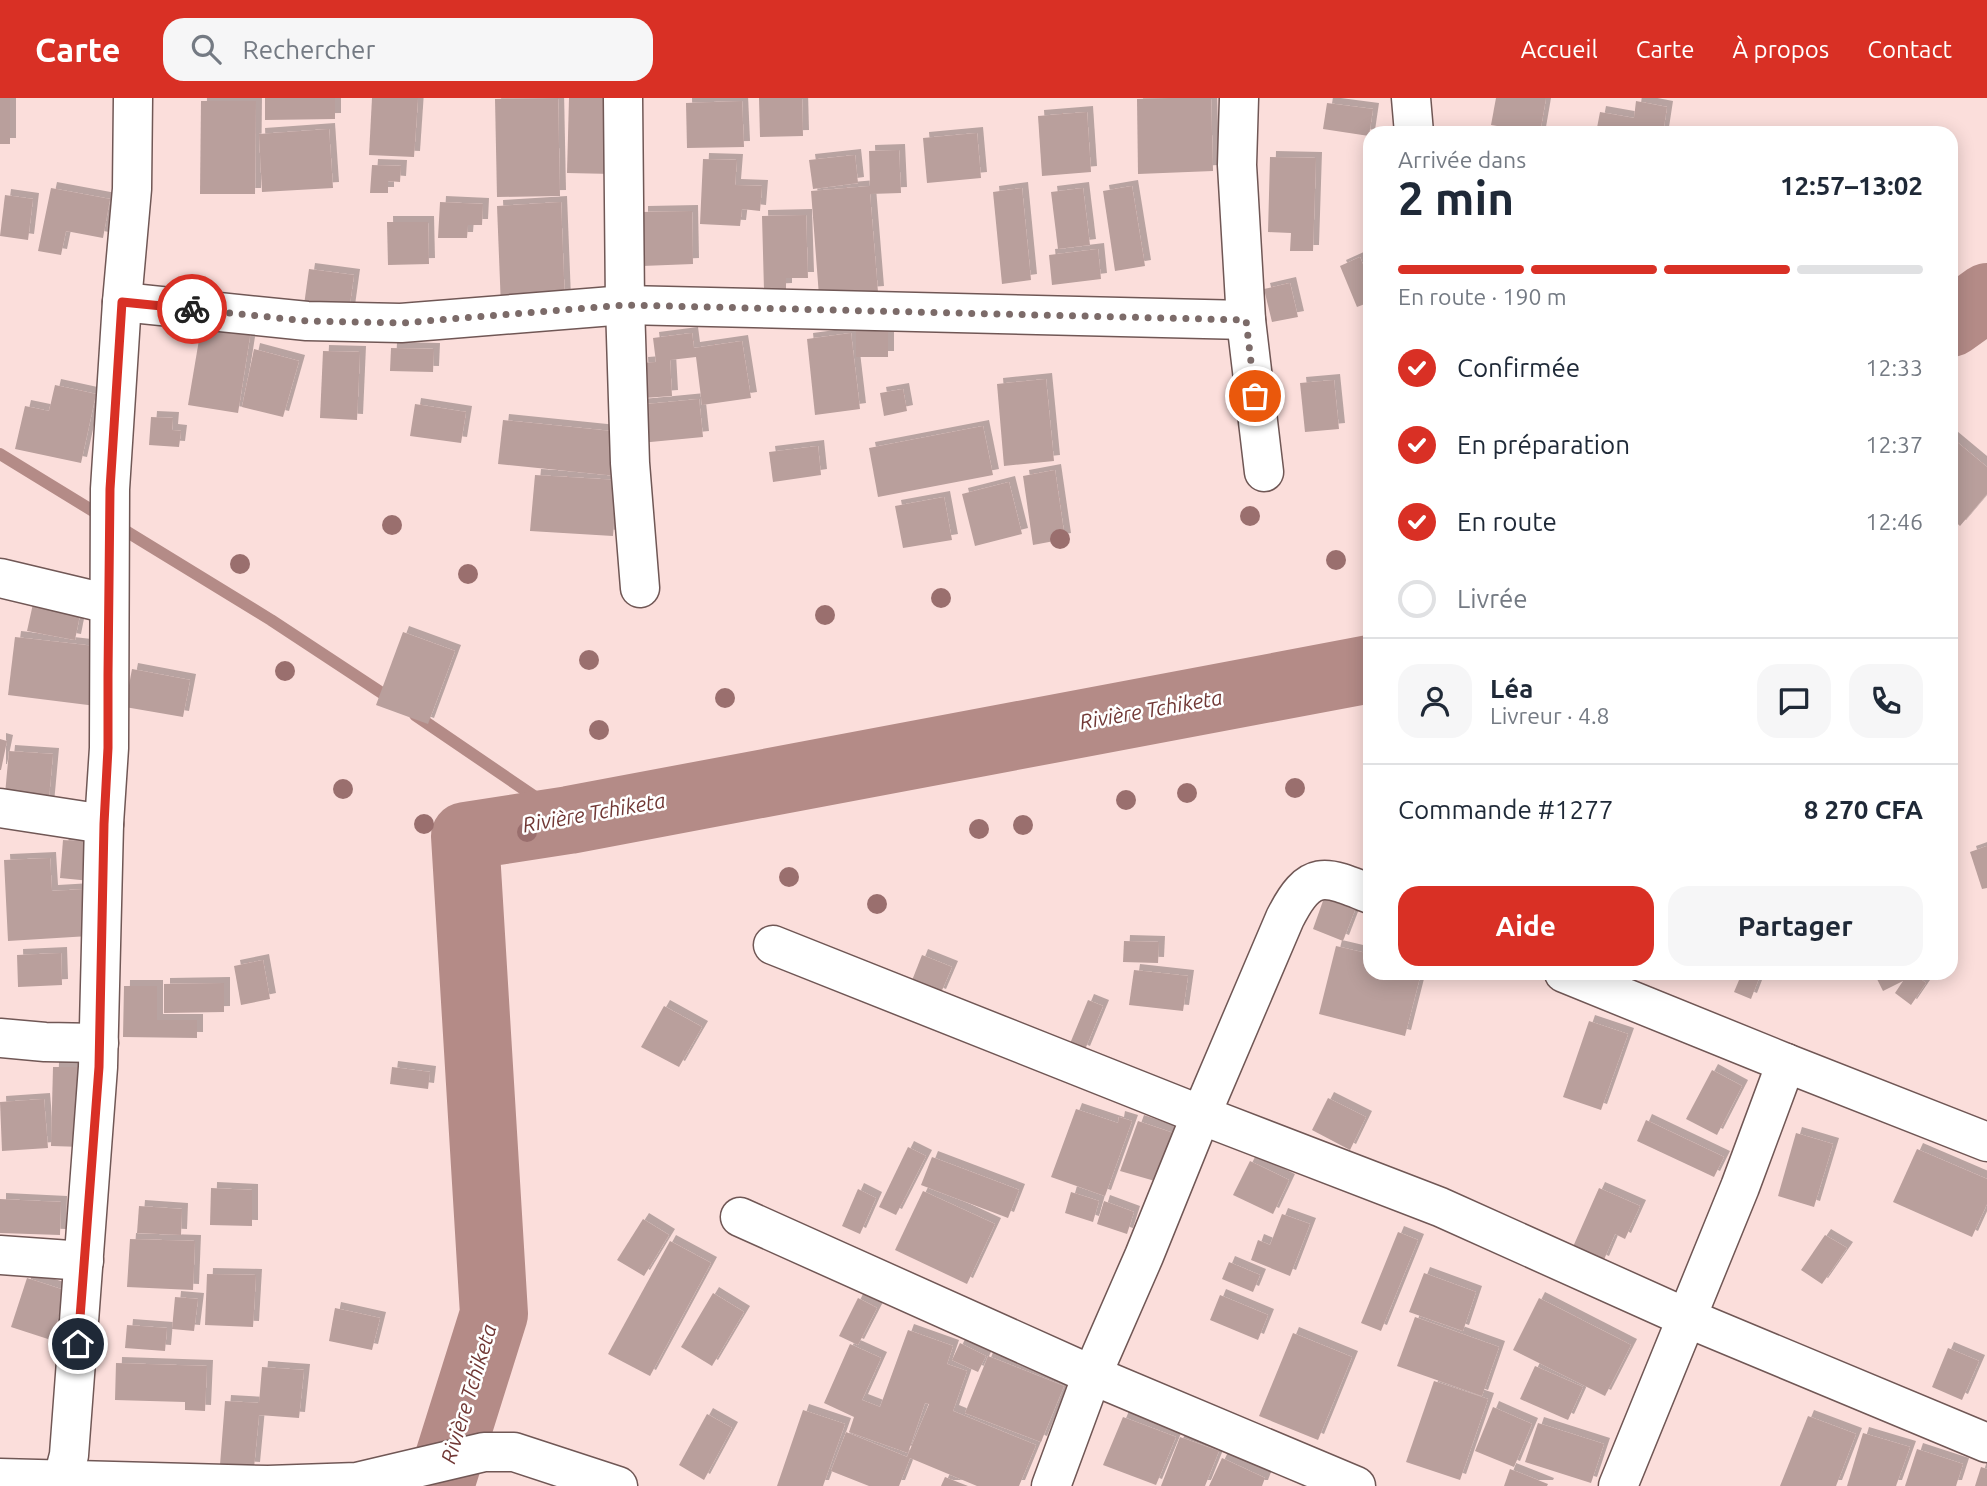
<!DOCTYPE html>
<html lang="fr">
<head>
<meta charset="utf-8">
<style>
	body { margin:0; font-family:Ubuntu,sans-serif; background:#f6f6f7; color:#1f2937; height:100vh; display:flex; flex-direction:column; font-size:26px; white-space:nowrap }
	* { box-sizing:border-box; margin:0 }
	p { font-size:23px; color:#747a83 }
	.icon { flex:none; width:38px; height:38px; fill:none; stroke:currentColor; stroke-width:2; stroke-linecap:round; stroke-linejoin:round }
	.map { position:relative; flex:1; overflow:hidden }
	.side { position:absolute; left:1363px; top:28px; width:595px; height:854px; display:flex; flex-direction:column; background:#fff; border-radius:21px; box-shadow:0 4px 18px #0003 }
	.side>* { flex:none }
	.pin { position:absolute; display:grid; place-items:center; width:60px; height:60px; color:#fff; margin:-30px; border:4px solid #fff; border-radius:50%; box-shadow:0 2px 7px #0007 }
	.courier { position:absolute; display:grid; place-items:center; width:70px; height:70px; margin:-35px; border:5px solid #d93025; border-radius:50%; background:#fff; color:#222; box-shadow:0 2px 9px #0007 }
	.overview em { font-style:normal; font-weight:700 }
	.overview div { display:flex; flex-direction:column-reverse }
	.overview { display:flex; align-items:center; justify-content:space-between; height:119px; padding:0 35px }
	h1 { font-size:46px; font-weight:700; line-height:52px }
	.bar { display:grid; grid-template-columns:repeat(4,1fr); gap:10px 7px; align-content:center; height:84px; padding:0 35px }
	.bar i { height:9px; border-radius:5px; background:#e0e1e3 }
	.bar .on { background:#d93025 }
	.bar p { grid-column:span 4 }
	.line { display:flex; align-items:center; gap:18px; padding:0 35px; border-top:2px solid #e0e1e3 }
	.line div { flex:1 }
	.round { display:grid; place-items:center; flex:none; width:74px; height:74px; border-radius:21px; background:#f6f6f7 }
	ol { padding:0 35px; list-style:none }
	li { display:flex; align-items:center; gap:21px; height:77px }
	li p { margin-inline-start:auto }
	li .icon { padding:7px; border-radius:50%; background:#d93025; color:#fff; stroke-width:4 }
	li:last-child { color:#747a83 }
	li i { width:38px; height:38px; border:4px solid #e0e1e3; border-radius:50% }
	.action { display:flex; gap:14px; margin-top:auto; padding:14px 35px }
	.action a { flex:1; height:80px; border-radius:21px; background:#d93025; color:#fff; font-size:28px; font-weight:700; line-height:80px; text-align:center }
	.action a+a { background:#f6f6f7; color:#1f2937 }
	header { display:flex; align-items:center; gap:42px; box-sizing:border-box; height:98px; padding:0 35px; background:#d93025; color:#fff }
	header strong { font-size:33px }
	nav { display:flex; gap:38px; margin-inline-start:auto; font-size:24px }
	.search { width:490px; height:63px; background:#f6f6f7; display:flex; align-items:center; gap:18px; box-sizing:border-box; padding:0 24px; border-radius:21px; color:#747a83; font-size:26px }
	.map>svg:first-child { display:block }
</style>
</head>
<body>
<header>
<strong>Carte</strong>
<div class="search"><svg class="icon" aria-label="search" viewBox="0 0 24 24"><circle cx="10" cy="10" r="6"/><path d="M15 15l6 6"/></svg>Rechercher</div>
<nav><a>Accueil</a><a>Carte</a><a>À propos</a><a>Contact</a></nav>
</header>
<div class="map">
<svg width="1987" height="1388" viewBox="0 0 1987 1388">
	<defs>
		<filter id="shadow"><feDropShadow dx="6" dy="-6" stdDeviation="0" flood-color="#0004"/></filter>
	</defs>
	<rect width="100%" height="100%" fill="#fbdedb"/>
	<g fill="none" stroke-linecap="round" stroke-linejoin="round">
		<!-- stream -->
		<g stroke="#b48b87" stroke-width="12">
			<polyline points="0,356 271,522 394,603"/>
			<polyline points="415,617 569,722"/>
		</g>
		<!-- river -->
		<g stroke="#b48b87" stroke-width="68">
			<polyline points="1951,225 1987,199"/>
			<polyline points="440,1388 494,1216 465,738 569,722 1370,571"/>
		</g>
	</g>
	<!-- building -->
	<g fill="#b99f9c" filter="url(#shadow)">
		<rect x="0" y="0" width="10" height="46"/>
		<polygon points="265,0 335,0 335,21 265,22"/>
		<polygon points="372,0 418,0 414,59 369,57"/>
		<polygon points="558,0 560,98 497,99 495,1"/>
		<polygon points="569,0 615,0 613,76 567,75"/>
		<polygon points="759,0 802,0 803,38 760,39"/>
		<polygon points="1169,0 1211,0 1213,73 1138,76 1137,1"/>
		<polygon points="1496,0 1546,0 1540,35 1491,27"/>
		<polygon points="201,3 256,3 255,96 200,96"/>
		<polygon points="742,3 744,49 687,50 686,5"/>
		<polygon points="1636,3 1667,9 1663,35 1596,35 1600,14 1634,20"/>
		<polygon points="1327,5 1373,11 1369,38 1323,31"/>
		<polygon points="1087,14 1091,74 1042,78 1038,18"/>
		<polygon points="329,31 333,90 262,94 259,36"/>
		<polygon points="977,35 981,80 927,85 923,40"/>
		<polygon points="899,52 901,95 870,96 878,194 819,198 811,93 870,88 869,53"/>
		<polygon points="855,57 858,85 813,91 809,62"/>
		<polygon points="1270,59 1316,60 1313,153 1290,153 1291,135 1268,134"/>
		<polygon points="703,61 737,62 735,87 762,88 760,113 742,111 740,128 700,126"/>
		<polygon points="372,67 401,68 400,84 388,83 388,95 370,95"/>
		<polygon points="1132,88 1145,168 1115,173 1103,93"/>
		<polygon points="51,90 110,101 103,140 66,133 61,157 38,153"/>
		<polygon points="1022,90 1031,182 1002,186 993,94"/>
		<polygon points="1083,90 1090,147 1058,151 1051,94"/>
		<polygon points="5,97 33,101 28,142 0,138"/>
		<polygon points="440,104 483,106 482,127 468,127 467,140 438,140"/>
		<polygon points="561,104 565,206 501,209 497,108"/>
		<polygon points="692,113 693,166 642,168 642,114"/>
		<polygon points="806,117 808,180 786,180 786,191 764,192 762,118"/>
		<polygon points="387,124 428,124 429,166 388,167"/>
		<polygon points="1098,151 1101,181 1052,187 1049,157"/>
		<polygon points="1360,159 1370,184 1370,204 1357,209 1340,168"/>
		<polygon points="309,171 354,177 349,213 304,207"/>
		<polygon points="1290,185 1298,219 1272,224 1264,191"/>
		<polygon points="202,224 251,232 238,315 188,307"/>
		<polygon points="888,225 888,259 856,259 856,226"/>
		<polygon points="692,235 694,250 742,243 751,300 702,307 696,259 670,262 672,298 644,300 642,265 656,264 653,240"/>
		<polygon points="851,235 860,311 815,317 807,241"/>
		<polygon points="391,250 434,251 433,274 390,273"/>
		<polygon points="254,251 299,263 283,319 242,309"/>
		<polygon points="323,253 360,254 357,322 320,320"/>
		<polygon points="1046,281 1054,363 1004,368 997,286"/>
		<polygon points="1334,282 1339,331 1305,334 1300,285"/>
		<polygon points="55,287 96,296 81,365 15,351 25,308 49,313"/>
		<polygon points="903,291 907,313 884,318 880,295"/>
		<polygon points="699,301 703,339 640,345 637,307"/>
		<polygon points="415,306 466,314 461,345 410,338"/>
		<polygon points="151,319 173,320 172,332 181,333 179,349 149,347"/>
		<polygon points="503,322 621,334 617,378 498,366"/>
		<polygon points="983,328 993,377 878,399 869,350"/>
		<polygon points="1951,339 1987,369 1987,396 1960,428 1951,420"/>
		<polygon points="818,348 821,377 773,384 769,354"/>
		<polygon points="1055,372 1065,441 1033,447 1023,378"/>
		<polygon points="535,377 617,382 613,438 530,433"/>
		<polygon points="1009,384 1022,436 975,448 962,396"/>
		<polygon points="944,399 952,442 903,450 895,408"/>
		<polygon points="36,492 83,501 75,542 27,533"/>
		<polygon points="403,534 455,553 428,626 376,607"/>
		<polygon points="15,539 103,549 96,608 8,597"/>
		<polygon points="132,571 190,582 183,619 125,609"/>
		<polygon points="0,641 7,643 1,672 0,672"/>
		<polygon points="9,653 53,656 48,711 4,707"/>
		<polygon points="63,742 95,744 91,783 60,780"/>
		<polygon points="1987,748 1987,790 1982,791 1970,754"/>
		<polygon points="50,760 52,793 86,791 89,838 8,843 4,762"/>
		<polygon points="1324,800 1355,812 1343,843 1313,831"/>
		<polygon points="1124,843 1159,844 1158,865 1123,864"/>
		<polygon points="1336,848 1370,856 1370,875 1421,875 1405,938 1319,916"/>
		<polygon points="61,855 62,887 18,889 17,857"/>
		<polygon points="922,857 952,869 940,897 911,885"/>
		<polygon points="263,862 270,901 241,907 234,868"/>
		<polygon points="1134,872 1188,878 1183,913 1129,907"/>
		<polygon points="1742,875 1761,875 1751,901 1734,894"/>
		<polygon points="1874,875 1904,875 1906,879 1909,875 1912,875 1926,885 1911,907 1895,895 1903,883 1883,893"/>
		<polygon points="224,885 224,914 164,915 164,886"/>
		<polygon points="124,888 157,888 157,922 197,922 197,940 123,939"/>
		<polygon points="1088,902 1103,908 1084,954 1069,948"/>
		<polygon points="664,908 702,929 679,969 641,949"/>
		<polygon points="1589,923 1628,936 1601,1012 1563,999"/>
		<polygon points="53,969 85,969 83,1049 51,1048"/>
		<polygon points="392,969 430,974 428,991 390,986"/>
		<polygon points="1712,972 1742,988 1717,1037 1686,1021"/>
		<polygon points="1328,1000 1366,1019 1350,1052 1312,1032"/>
		<polygon points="44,1001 48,1050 2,1053 0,1004"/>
		<polygon points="1076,1011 1118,1025 1119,1019 1132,1023 1105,1098 1051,1079"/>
		<polygon points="1646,1022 1724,1059 1714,1079 1637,1043"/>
		<polygon points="1138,1023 1179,1037 1162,1085 1120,1073"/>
		<polygon points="1796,1035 1833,1046 1814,1109 1778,1098"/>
		<polygon points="908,1049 926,1058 896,1117 879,1109"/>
		<polygon points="1917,1051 1987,1081 1987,1106 1972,1139 1893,1104"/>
		<polygon points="932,1059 1019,1092 1008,1120 921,1087"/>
		<polygon points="1250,1063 1289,1082 1273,1116 1233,1097"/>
		<polygon points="211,1090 252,1092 252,1128 210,1127"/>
		<polygon points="1599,1090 1640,1108 1625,1141 1615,1136 1603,1164 1572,1151"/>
		<polygon points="858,1091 876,1100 860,1136 842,1128"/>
		<polygon points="923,1093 995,1126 967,1186 895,1152"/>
		<polygon points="1071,1094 1099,1103 1093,1124 1065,1115"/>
		<polygon points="0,1101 61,1104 60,1137 0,1135"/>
		<polygon points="1104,1103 1134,1114 1127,1136 1097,1126"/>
		<polygon points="139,1108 182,1111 181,1137 137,1135"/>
		<polygon points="1282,1116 1310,1126 1290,1178 1251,1162 1258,1142 1270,1147"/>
		<polygon points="643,1121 669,1137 644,1178 617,1162"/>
		<polygon points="1398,1134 1418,1142 1381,1233 1361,1225"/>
		<polygon points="1825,1137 1847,1150 1822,1186 1801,1172"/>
		<polygon points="130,1141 195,1143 193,1192 127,1189"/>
		<polygon points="670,1143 711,1165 650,1278 608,1256"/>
		<polygon points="1229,1164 1260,1177 1253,1194 1222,1181"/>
		<polygon points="1424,1175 1476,1194 1463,1233 1409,1214"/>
		<polygon points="207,1176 256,1177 253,1229 205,1227"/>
		<polygon points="27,1180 67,1193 51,1242 11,1229"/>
		<polygon points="713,1195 744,1214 712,1268 681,1249"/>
		<polygon points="1220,1197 1268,1217 1258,1242 1210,1222"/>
		<polygon points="175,1199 198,1201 194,1233 172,1231"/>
		<polygon points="858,1200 877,1210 858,1247 839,1238"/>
		<polygon points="1539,1200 1631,1247 1605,1298 1513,1252"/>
		<polygon points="335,1210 380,1220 372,1252 329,1243"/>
		<polygon points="1415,1219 1499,1249 1482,1298 1397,1268"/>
		<polygon points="127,1227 167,1230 165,1253 125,1250"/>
		<polygon points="908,1232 953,1248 947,1266 967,1273 953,1313 1036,1347 1019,1388 977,1388 910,1360 899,1388 869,1388 831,1373 846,1334 907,1359 929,1306 925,1305 908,1355 849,1334 854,1319 824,1305 850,1246 881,1260 862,1302 880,1309"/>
		<polygon points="1293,1235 1352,1259 1318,1342 1259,1318"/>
		<polygon points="960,1245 986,1258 978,1274 952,1262"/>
		<polygon points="1948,1250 1979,1263 1962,1302 1932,1289"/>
		<polygon points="988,1258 1064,1288 1041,1344 965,1315"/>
		<polygon points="116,1265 207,1268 205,1313 185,1312 185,1304 115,1302"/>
		<polygon points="1535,1268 1583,1289 1568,1322 1520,1301"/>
		<polygon points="262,1269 304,1272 299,1320 259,1317 254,1370 220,1367 225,1303 259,1305"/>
		<polygon points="1434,1283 1488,1301 1460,1382 1406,1364"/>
		<polygon points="1493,1309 1532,1326 1514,1369 1475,1353"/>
		<polygon points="803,1312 845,1326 823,1388 777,1388"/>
		<polygon points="707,1316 732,1330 704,1382 679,1367"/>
		<polygon points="1808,1318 1856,1336 1836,1388 1780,1388"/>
		<polygon points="1123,1319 1176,1339 1156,1387 1103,1367"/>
		<polygon points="1538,1325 1604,1346 1591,1385 1525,1364"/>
		<polygon points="1863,1335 1910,1349 1896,1388 1847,1388"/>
		<polygon points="1180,1339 1219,1353 1205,1388 1161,1388"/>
		<polygon points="1917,1351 1963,1366 1956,1388 1905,1388"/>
		<polygon points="1222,1360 1265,1380 1262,1388 1209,1388"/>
		<polygon points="1981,1369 1987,1371 1987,1388 1975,1388"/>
		<polygon points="1510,1371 1548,1386 1547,1388 1504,1388"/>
		<polygon points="945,1379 968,1388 941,1388"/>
	</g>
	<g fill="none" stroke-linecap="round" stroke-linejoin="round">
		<defs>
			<g id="minor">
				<polyline points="623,0 625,207 630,365 640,490"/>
				<polyline points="1239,0 1237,67 1246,222 1264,374"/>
				<polyline points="1411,0 1414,35"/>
				<polyline points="122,204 307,223 401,225 625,207 1246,222"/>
				<polyline points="0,480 109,506"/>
				<polyline points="0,710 104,726"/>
				<polyline points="773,847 1201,1017 1440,1109 1687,1220 1987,1345"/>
				<polyline points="1564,875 1786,965 1987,1044"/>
				<polyline points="0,940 45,944 99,945"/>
				<polyline points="740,1119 1092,1277 1356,1388"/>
				<polyline points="0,1157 84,1163"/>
				<polyline points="0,1380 268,1387 357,1384 484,1354 514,1354 618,1388"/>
				<polyline points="61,1388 69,1357 98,969 104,726 109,650 110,391 122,204 132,91 133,0"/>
				<path d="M1051,1388L1092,1277L1144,1158L1201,1017L1285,820C1310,771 1324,777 1370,796"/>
				<polyline points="1618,1388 1740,1089 1786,965"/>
			</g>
		</defs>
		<!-- minor casing -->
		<use href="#minor" stroke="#705755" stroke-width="41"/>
		<!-- minor -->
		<use href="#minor" stroke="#fff" stroke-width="38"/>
	</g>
	<!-- trees -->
	<g fill="#9a6f6e">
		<circle cx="1250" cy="418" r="10"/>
		<circle cx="392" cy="427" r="10"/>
		<circle cx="1060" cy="441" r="10"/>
		<circle cx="1336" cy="462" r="10"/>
		<circle cx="240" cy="466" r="10"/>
		<circle cx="468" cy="476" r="10"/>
		<circle cx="941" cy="500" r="10"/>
		<circle cx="825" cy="517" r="10"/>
		<circle cx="589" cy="562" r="10"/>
		<circle cx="285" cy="573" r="10"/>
		<circle cx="725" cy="600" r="10"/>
		<circle cx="599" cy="632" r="10"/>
		<circle cx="1295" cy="690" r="10"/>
		<circle cx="343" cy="691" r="10"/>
		<circle cx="1187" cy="695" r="10"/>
		<circle cx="1126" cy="702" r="10"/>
		<circle cx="424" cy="726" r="10"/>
		<circle cx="1023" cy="727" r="10"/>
		<circle cx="979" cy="731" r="10"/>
		<circle cx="527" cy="734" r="10"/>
		<circle cx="789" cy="779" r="10"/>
		<circle cx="877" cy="806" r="10"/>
	</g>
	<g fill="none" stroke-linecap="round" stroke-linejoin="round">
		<!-- done -->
		<polyline stroke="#7c6b69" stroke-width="7" stroke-dasharray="0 12.6" points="192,211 307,223 401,225 625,207 1246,222 1255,298"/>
		<!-- route -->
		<polyline stroke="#d93025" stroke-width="9" points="78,1246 99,969 104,726 108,650 108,577 110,391 122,204 192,211"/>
	</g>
	<g text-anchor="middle" stroke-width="5" stroke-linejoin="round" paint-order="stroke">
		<!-- water labels -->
		<g font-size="21" font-style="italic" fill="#713835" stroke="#fff">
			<text transform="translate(1151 612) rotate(-10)" y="7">Rivière Tchiketa</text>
			<text transform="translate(594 715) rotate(-10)" y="7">Rivière Tchiketa</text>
			<text transform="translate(469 1296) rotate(-73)" y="7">Rivière Tchiketa</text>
		</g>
	</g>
</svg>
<div class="pin" style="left:1255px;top:298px;background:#ea580c"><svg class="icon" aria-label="bag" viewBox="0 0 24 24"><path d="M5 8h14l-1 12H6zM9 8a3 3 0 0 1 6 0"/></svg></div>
<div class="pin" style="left:78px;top:1246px;background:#1f2937"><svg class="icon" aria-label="home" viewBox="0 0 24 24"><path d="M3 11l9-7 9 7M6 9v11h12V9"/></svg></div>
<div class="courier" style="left:192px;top:211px"><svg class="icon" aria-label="bike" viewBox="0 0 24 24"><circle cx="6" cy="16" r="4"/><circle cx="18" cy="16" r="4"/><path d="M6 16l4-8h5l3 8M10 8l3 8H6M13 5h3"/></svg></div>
<section class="side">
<div class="overview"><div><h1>2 min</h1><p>Arrivée dans</p></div><em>12:57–13:02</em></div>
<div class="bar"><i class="on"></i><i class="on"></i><i class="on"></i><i></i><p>En route · 190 m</p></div>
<ol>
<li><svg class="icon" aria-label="check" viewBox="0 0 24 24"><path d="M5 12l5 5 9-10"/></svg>Confirmée<p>12:33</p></li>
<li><svg class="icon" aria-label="check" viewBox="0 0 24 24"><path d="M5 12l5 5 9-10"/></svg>En préparation<p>12:37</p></li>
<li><svg class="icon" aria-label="check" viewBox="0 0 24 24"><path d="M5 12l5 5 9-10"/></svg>En route<p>12:46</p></li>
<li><i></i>Livrée</li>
</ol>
<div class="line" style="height:126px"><a class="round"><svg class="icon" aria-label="person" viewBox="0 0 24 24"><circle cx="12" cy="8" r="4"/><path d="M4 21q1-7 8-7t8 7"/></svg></a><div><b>Léa</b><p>Livreur · 4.8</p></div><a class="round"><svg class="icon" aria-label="chat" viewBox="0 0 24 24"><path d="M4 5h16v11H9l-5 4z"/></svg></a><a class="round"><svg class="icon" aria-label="phone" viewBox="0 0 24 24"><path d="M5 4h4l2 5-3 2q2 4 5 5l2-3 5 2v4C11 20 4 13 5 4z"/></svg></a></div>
<div class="line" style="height:91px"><div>Commande #1277</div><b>8 270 CFA</b></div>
<div class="action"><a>Aide</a><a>Partager</a></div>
</section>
</div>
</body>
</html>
